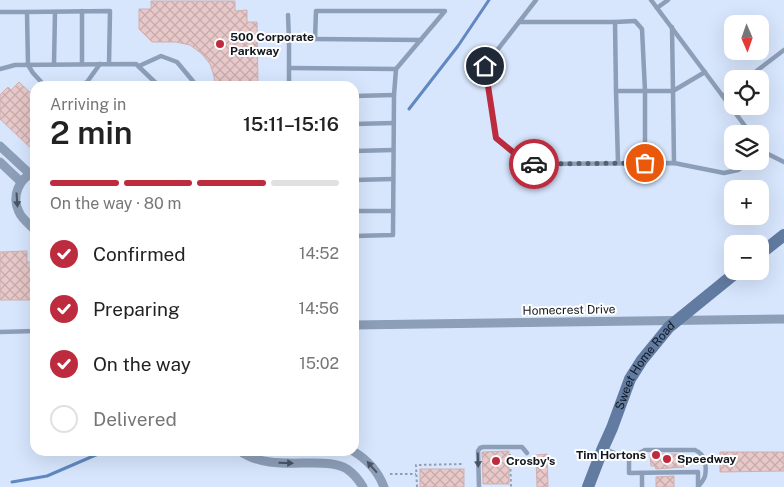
<!DOCTYPE html>
<html lang="en">
<head>
<meta charset="utf-8">
<style>
	body { margin:0; font-family:"Public Sans",sans-serif; background:#f2f2f2; color:#222; height:100vh; display:flex; flex-direction:column; font-size:19px; white-space:nowrap }
	* { box-sizing:border-box; margin:0 }
	p { font-size:16px; color:#767676 }
	.icon { flex:none; width:28px; height:28px; fill:none; stroke:currentColor; stroke-width:2; stroke-linecap:round; stroke-linejoin:round }
	.map { position:relative; flex:1; overflow:hidden }
	.panel { position:absolute; left:30px; top:81px; width:329px; height:375px; display:flex; flex-direction:column; background:#fff; border-radius:15px; box-shadow:0 5px 20px #0002 }
	.panel>* { flex:none }
	.needle { width:32px; rotate:178deg }
	.tools { position:absolute; left:724px; top:15px; display:grid; gap:10px }
	.tools a { display:grid; place-items:center; width:45px; height:45px; border-radius:10px; background:#fff; box-shadow:0 5px 20px #0002; font-size:25px }
	.pin { position:absolute; display:grid; place-items:center; width:42px; height:42px; color:#fff; margin:-21px; border:2px solid #fff; border-radius:50%; box-shadow:0 1px 5px #0007 }
	.courier { position:absolute; display:grid; place-items:center; width:50px; height:50px; margin:-25px; border:4px solid #bc2b3e; border-radius:50%; background:#fff; color:#222; box-shadow:0 1px 6px #0007 }
	.summary em { font-style:normal; font-weight:600 }
	.summary div { display:flex; flex-direction:column-reverse }
	.summary { display:flex; align-items:center; justify-content:space-between; height:85px; padding:0 20px }
	h1 { font-size:32px; font-weight:600; line-height:38px }
	.bar { display:grid; grid-template-columns:repeat(4,1fr); gap:8px 5px; align-content:center; height:60px; padding:0 20px }
	.bar i { height:6px; border-radius:4px; background:#e0e0e0 }
	.bar .on { background:#bc2b3e }
	.bar p { grid-column:span 4 }
	ol { padding:0 20px; list-style:none }
	li { display:flex; align-items:center; gap:15px; height:55px }
	li p { margin-inline-start:auto }
	li .icon { padding:5px; border-radius:50%; background:#bc2b3e; color:#fff; stroke-width:4 }
	li:last-child { color:#767676 }
	li i { width:28px; height:28px; border:2px solid #e0e0e0; border-radius:50% }
	.map>svg:first-child { display:block }
</style>
</head>
<body>
<div class="map">
<svg width="784" height="487" viewBox="0 0 784 487">
	<defs>
		<pattern id="building-cross-hatch" width="8" height="8" patternUnits="userSpaceOnUse" patternTransform="scale(1.25)"><rect width="8" height="8" fill="#e8c8c8"/><path d="M0 0l8 8M0 8l8-8" fill="none" stroke="#c6abac"/></pattern>
	</defs>
	<rect width="100%" height="100%" fill="#d7e6fd"/>
	<g fill="none" stroke-linecap="round" stroke-linejoin="round">
		<!-- stream -->
		<g stroke="#6188c1" stroke-width="3">
			<polyline points="409,109 458,46 489,0"/>
			<polyline points="12,482 47,476 105,451"/>
		</g>
	</g>
	<!-- building -->
	<g fill="url(#building-cross-hatch)" stroke="#cfb0b0">
		<polygon points="151,1 235,1 235,11 247,10 247,22 257,22 258,86 215,86 214,76 210,64 202,54 190,45 176,42 152,42 139,29 139,9 151,9"/>
		<polygon points="19,82 35,97 35,152 0,119 0,95 8,87 11,90"/>
		<polygon points="27,251 27,262 35,262 35,300 0,300 0,252"/>
		<polygon points="509,451 509,484 483,484 482,452"/>
		<polygon points="720,452 784,452 784,471 720,472"/>
		<polygon points="547,454 548,487 537,487 536,455"/>
		<polygon points="650,454 684,454 684,467 656,469 655,466 651,466"/>
		<rect x="420" y="469" width="44" height="18"/>
		<polygon points="674,476 674,487 656,487 656,477"/>
	</g>
	<g fill="none" stroke-linecap="round" stroke-linejoin="round">
		<!-- path -->
		<g stroke="#929eaf" stroke-width="2" stroke-dasharray="2.5 2.5" stroke-linecap="butt">
			<polyline points="510,454 511,487"/>
			<polyline points="390,474 416,474"/>
			<polyline points="417,487 416,465 464,464"/>
		</g>
		<!-- lane -->
		<g stroke="#8c9eb8" stroke-width="4.5">
			<polyline points="536,0 485,66 496,139 525,161 535,164 674,163 724,173 738,170 752,161"/>
			<polyline points="651,0 751,134"/>
			<polyline points="657,8 668,0"/>
			<polyline points="82,11 82,64"/>
			<polyline points="0,12 27,12"/>
			<polyline points="288,15 289,40 315,39 316,11 445,11 396,69 394,95 393,235 354,236"/>
			<polyline points="519,22 615,22 616,91"/>
			<polyline points="615,22 635,21 642,29 645,91 645,163"/>
			<polyline points="315,39 421,40"/>
			<polyline points="289,40 289,86"/>
			<polyline points="54,64 55,12"/>
			<polyline points="139,66 161,56 177,62 197,86"/>
			<polyline points="289,68 396,69"/>
			<polyline points="0,69 15,65 136,64 159,86"/>
			<polyline points="746,79 784,50"/>
			<polyline points="52,86 44,85 33,73 28,65 27,12 110,11 109,64"/>
			<polyline points="80,86 87,82 100,64"/>
			<polyline points="354,96 394,95"/>
			<polyline points="723,96 732,89"/>
			<polyline points="354,124 394,123"/>
			<polyline points="760,145 766,153 784,162"/>
			<polyline points="354,151 393,150"/>
			<polyline points="618,163 616,91 673,91 672,27"/>
			<polyline points="674,163 673,91 705,72"/>
			<polyline points="354,180 393,179"/>
			<polyline points="354,211 393,211"/>
			<polyline points="0,332 35,331"/>
			<polyline points="605,449 629,459"/>
			<path d="M629,459L645,450H695C705,454 707,465 705,476C704,480 700,484 698,487"/>
			<polyline points="629,459 629,473 698,472 698,486"/>
			<polyline points="642,473 642,487"/>
			<polyline points="479,487 478,451 480,448 483,447 522,447 527,453"/>
		</g>
		<!-- street -->
		<g stroke="#8c9eb8" stroke-width="9">
			<polyline points="0,146 30,174"/>
			<polyline points="0,162 21,182"/>
			<path d="M35,172C19,178 11,196 19,212C22,219 29,224 35,230"/>
			<polyline points="354,325 784,319"/>
			<path d="M240,451C261,466 288,463 313,463C324,463 337,463 347,469C354,474 359,480 363,487"/>
			<path d="M353,451C368,460 378,471 384,487"/>
		</g>
		<!-- secondary -->
		<g stroke="#617ba1" stroke-width="12">
			<polyline points="760,254 784,235"/>
			<path id="s1" d="M588,487L603,448L612,428L630,379L642,360L669,327L738,271"/>
		</g>
	</g>
	<!-- one-way arrows -->
	<defs><path id="oneway-solid" d="M-6-.8H1V-3.2L6.5 0L1 3.2V.8H-6Z" transform="scale(1.25)"/></defs>
	<g fill="#495464">
		<use href="#oneway-solid" transform="translate(17 200) rotate(86)"/>
		<use href="#oneway-solid" transform="translate(478 460) rotate(88)"/>
		<use href="#oneway-solid" transform="translate(286 463) rotate(1)"/>
		<use href="#oneway-solid" transform="translate(372 467) rotate(-131)"/>
	</g>
	<g fill="none" stroke-linecap="round" stroke-linejoin="round">
		<!-- done -->
		<polyline stroke="#58606d" stroke-width="5" stroke-dasharray="0 9" points="534,164 645,163"/>
		<!-- route -->
		<polyline stroke="#bc2b3e" stroke-width="6" points="485,66 496,138 525,162 534,164"/>
	</g>
	<!-- markers -->
	<g fill="#bc2b3e" stroke="#fff" stroke-width="2">
		<circle cx="220" cy="44" r="5"/>
		<circle cx="656" cy="455" r="5"/>
		<circle cx="667" cy="459" r="5"/>
		<circle cx="496" cy="461" r="5"/>
	</g>
	<g text-anchor="middle" stroke-width="4" stroke-linejoin="round" paint-order="stroke">
		<!-- poi labels -->
		<g font-size="12" font-weight="bold" fill="#131820" stroke="#fff" text-anchor="start">
			<text x="230" y="41">500 Corporate<tspan x="230" dy="14">Parkway</tspan></text>
			<text x="646" y="459" text-anchor="end">Tim Hortons</text>
			<text x="677" y="463">Speedway</text>
			<text x="506" y="465">Crosby's</text>
		</g>
		<!-- street labels -->
		<g font-size="12" fill="#131820" stroke="#fff">
			<text transform="translate(569 310) rotate(-1)" y="4">Homecrest Drive</text>
			<text dy="4" stroke="none"><textPath href="#s1" startOffset="135">Sweet Home Road</textPath></text>
		</g>
	</g>
</svg>
<div class="tools">
<a><svg class="needle" viewBox="-14 -14 28 28"><path d="M0-13l5 13h-10z" fill="#e53935"/><path d="M0 13l5-13h-10z" fill="#767676"/></svg></a>
<a><svg class="icon" aria-label="locate" viewBox="0 0 24 24"><circle cx="12" cy="12" r="6"/><path d="M12 2v4M12 18v4M2 12h4M18 12h4"/></svg></a>
<a><svg class="icon" aria-label="layers" viewBox="0 0 24 24"><path d="M12 4l9 5-9 5-9-5zM3 14l9 5 9-5"/></svg></a>
<a>+</a>
<a>−</a>
</div>
<div class="pin" style="left:645px;top:163px;background:#ea580c"><svg class="icon" aria-label="bag" viewBox="0 0 24 24"><path d="M5 8h14l-1 12H6zM9 8a3 3 0 0 1 6 0"/></svg></div>
<div class="pin" style="left:485px;top:66px;background:#1f2937"><svg class="icon" aria-label="home" viewBox="0 0 24 24"><path d="M3 11l9-7 9 7M6 9v11h12V9"/></svg></div>
<div class="courier" style="left:534px;top:164px"><svg class="icon" aria-label="car" viewBox="0 0 24 24"><path d="M5 17H2v-5l4-1 3-4h7l3 4 3 1v5h-3M9 17h6M6 11h13"/><circle cx="7" cy="17" r="2"/><circle cx="17" cy="17" r="2"/></svg></div>
<section class="panel">
<div class="summary"><div><h1>2 min</h1><p>Arriving in</p></div><em>15:11–15:16</em></div>
<div class="bar"><i class="on"></i><i class="on"></i><i class="on"></i><i></i><p>On the way · 80 m</p></div>
<ol>
<li><svg class="icon" aria-label="check" viewBox="0 0 24 24"><path d="M5 12l5 5 9-10"/></svg>Confirmed<p>14:52</p></li>
<li><svg class="icon" aria-label="check" viewBox="0 0 24 24"><path d="M5 12l5 5 9-10"/></svg>Preparing<p>14:56</p></li>
<li><svg class="icon" aria-label="check" viewBox="0 0 24 24"><path d="M5 12l5 5 9-10"/></svg>On the way<p>15:02</p></li>
<li><i></i>Delivered</li>
</ol>
</section>
</div>
</body>
</html>
